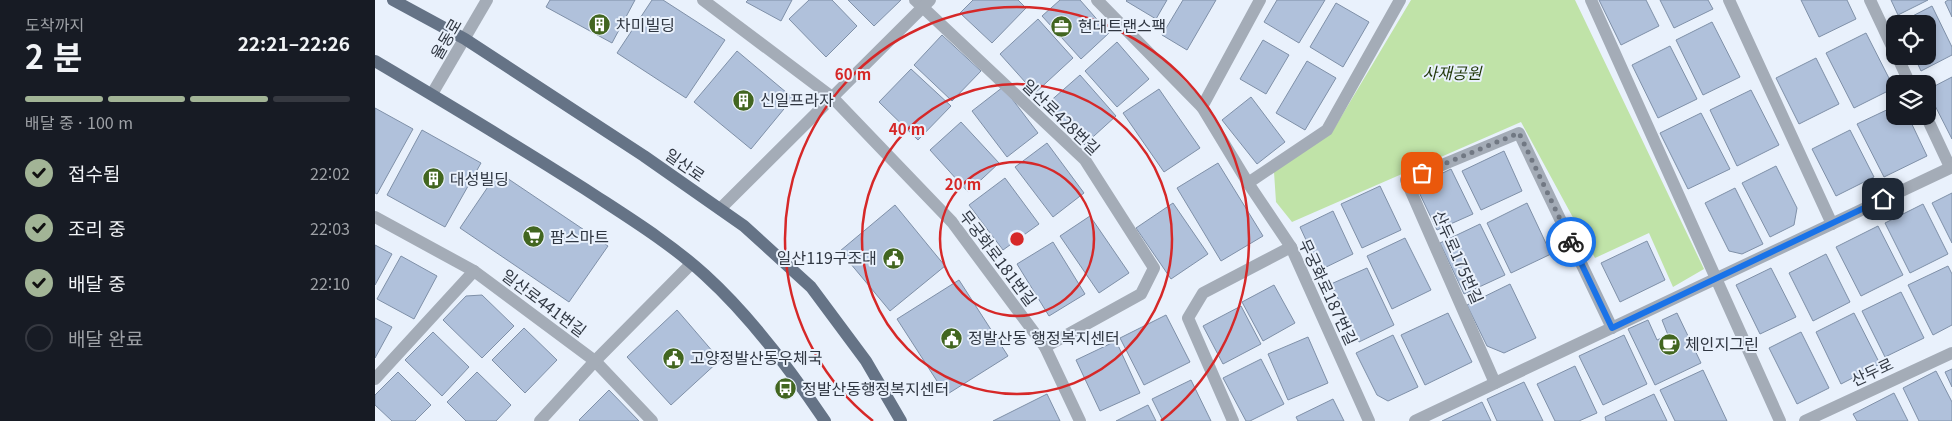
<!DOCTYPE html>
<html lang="ko">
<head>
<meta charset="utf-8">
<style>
	body { margin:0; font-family:Georgia,"Noto Sans KR",serif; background:#242831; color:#f1f3f6; height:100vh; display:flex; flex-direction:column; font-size:19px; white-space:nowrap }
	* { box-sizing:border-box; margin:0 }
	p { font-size:16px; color:#9ea1a6 }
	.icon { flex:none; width:28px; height:28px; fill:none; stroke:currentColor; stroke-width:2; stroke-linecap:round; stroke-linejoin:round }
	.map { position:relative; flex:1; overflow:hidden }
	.side { display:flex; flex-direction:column; background:#171b24; width:375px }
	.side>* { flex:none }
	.fabs { position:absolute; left:1511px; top:15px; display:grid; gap:10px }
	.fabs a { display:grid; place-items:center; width:50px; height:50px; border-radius:10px; background:#171b24; box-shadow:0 2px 8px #0003; font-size:25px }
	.pin { position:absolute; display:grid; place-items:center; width:42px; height:42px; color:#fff; margin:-21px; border-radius:10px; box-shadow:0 2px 8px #0006 }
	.courier { position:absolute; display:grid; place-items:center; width:50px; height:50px; margin:-25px; border:4px solid #1a73e8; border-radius:50%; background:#fff; color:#222; box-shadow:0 1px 6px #0007 }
	.summary em { font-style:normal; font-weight:700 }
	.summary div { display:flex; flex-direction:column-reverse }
	.summary { display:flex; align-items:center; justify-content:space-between; height:85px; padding:0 25px }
	h1 { font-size:32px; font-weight:700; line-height:38px }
	.bar { display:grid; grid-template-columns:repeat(4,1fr); gap:8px 5px; align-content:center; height:60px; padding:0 25px }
	.bar i { height:6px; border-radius:4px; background:#363941 }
	.bar .selected { background:#a2b496 }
	.bar p { grid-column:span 4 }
	ol { padding:0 25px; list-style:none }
	li { display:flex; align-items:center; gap:15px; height:55px }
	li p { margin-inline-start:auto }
	li .icon { padding:5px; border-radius:50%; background:#a2b496; color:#111; stroke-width:4 }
	li:last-child { color:#9ea1a6 }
	li i { width:28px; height:28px; border:2px solid #363941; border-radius:50% }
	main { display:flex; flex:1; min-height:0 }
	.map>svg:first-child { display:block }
</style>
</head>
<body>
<main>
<section class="side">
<div class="summary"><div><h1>2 분</h1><p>도착까지</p></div><em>22:21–22:26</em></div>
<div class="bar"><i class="selected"></i><i class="selected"></i><i class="selected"></i><i></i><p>배달 중 · 100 m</p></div>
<ol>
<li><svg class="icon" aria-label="check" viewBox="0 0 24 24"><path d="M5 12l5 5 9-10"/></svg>접수됨<p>22:02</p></li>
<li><svg class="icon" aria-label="check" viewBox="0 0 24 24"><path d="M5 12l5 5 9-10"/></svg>조리 중<p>22:03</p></li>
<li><svg class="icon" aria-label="check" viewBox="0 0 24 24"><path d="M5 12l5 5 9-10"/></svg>배달 중<p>22:10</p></li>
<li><i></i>배달 완료</li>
</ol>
</section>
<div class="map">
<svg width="1577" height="421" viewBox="0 0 1577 421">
	<rect width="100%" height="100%" fill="#e9f1fc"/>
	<!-- green -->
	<polygon fill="#c0e3a8" points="1036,0 1200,0 1329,269 1298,287 1274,233 1220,258 1146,122 917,222 901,202 899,172 957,132"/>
	<!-- building -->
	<g fill="#b0c1db" stroke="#7f90a8">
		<polygon points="175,0 260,0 237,43 171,7"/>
		<polygon points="277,0 288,0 350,40 311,98 242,53"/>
		<polygon points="373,0 417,0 406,21 371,2"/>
		<polygon points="434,0 457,0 482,26 451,57 414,19"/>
		<polygon points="473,0 526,0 499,26"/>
		<polygon points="598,0 643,0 651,8 617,43 585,13"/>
		<polygon points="685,0 705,0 734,33 706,59 667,16"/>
		<polygon points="752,0 792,0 781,19 751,1"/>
		<polygon points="808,0 841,0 812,50 787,35"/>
		<polygon points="902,0 950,0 924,43 889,22"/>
		<polygon points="1224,0 1271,0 1284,26 1246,45"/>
		<polygon points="1285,0 1333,0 1338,9 1299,28"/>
		<polygon points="1426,0 1472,0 1481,19 1444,37"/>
		<polygon points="1516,0 1553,0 1523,15"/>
		<polygon points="1573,0 1577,0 1577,17 1570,2"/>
		<polygon points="961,3 994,22 968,67 935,47"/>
		<polygon points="1557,6 1577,47 1577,55 1546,71 1539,56 1552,56 1552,24 1522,24"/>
		<polygon points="663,19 698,58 660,93 625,54"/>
		<polygon points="1337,22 1365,77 1328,95 1301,40"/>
		<polygon points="1491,33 1519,88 1479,108 1451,53"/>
		<polygon points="567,35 606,71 577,101 539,65"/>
		<polygon points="888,40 914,55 891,94 865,79"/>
		<polygon points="742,42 774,79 742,107 710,71"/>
		<polygon points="1295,46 1322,99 1283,118 1257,65"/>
		<polygon points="362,51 418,98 376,149 319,102"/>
		<polygon points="1441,58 1464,104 1424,124 1401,78"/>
		<polygon points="932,61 961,78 930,130 901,113"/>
		<polygon points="536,69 576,106 543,140 504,102"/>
		<polygon points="705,75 741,116 709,145 672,104"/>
		<polygon points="1577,77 1577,139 1552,90"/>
		<polygon points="628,87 663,133 632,157 597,111"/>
		<polygon points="784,89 825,148 789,172 748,113"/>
		<polygon points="1376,90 1404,145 1362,166 1335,110"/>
		<polygon points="876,97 910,142 882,164 847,120"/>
		<polygon points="1520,106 1520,116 1533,116 1552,156 1509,177 1482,124"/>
		<polygon points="0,108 38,129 2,194 0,193"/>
		<polygon points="1326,113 1355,169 1313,189 1285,133"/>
		<polygon points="586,122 624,163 593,192 555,150"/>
		<polygon points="47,130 106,163 70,227 12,195"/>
		<polygon points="1475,130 1499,177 1461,196 1437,149"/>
		<polygon points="672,143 709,193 678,217 640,167"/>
		<polygon points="1129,151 1147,191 1106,210 1087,171"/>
		<polygon points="843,163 888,236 846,261 802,188"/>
		<polygon points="1401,166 1422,208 1419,225 1395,237 1367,183"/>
		<polygon points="1076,169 1098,214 1062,230 1041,186"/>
		<polygon points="123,172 233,246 194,302 85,228"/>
		<polygon points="630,178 664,224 628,250 594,205"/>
		<polygon points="1005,186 1026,230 987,248 966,204"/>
		<polygon points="1360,188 1388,244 1367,254 1354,251 1330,203"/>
		<polygon points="1577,193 1577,243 1557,203"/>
		<polygon points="798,203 833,254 796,279 761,228"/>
		<polygon points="1152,203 1176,254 1136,273 1112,223"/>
		<polygon points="1548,204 1573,254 1535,273 1510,223"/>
		<polygon points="520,205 570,266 515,311 465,251"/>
		<polygon points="958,211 978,254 945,270 925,227"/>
		<polygon points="715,216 754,273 724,293 685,236"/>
		<polygon points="1105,224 1130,275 1089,294 1065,243"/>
		<polygon points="1503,226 1528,275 1486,296 1461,247"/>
		<polygon points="1030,238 1056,290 1017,309 992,256"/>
		<polygon points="1272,241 1290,280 1245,302 1226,263"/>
		<polygon points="678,242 710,294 674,316 642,264"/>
		<polygon points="0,245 17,254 0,285"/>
		<polygon points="1451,254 1475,302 1438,321 1414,273"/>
		<polygon points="26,256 62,276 39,319 2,299"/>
		<polygon points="1573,266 1577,274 1577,325 1558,335 1533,285"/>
		<polygon points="992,268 1019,325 984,342 956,284"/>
		<polygon points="1396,268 1421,317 1385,334 1361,285"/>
		<polygon points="584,280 633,356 571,395 522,319"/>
		<polygon points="1135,284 1161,338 1129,353 1112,346 1092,305"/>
		<polygon points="899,285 920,323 888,341 867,302"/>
		<polygon points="1526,292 1549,338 1510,357 1487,311"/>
		<polygon points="107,295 139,326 107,358 68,320 91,296"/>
		<polygon points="866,306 886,344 848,364 828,326"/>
		<polygon points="302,310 345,360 296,405 252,357"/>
		<polygon points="1073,313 1097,362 1050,385 1026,335"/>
		<polygon points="1302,313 1326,363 1280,385 1253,329 1273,320 1282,340 1293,335 1287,320"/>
		<polygon points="1479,313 1505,364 1466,384 1441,332"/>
		<polygon points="791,315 815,362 769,385 745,338"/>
		<polygon points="0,318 17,327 0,358"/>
		<polygon points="149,328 182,360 150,393 117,360"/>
		<polygon points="58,332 94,367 67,396 30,360"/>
		<polygon points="1426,332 1454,388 1422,404 1394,348"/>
		<polygon points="1018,335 1043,387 1013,401 1002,395 981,353"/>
		<polygon points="1249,335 1272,384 1228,405 1204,356"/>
		<polygon points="933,337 953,383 913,400 893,354"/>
		<polygon points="741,341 765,393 725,411 701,360"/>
		<polygon points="886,359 909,404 875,421 871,421 848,378"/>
		<polygon points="1200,366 1222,413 1204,421 1180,421 1162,384"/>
		<polygon points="1577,369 1577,387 1570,372"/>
		<polygon points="1328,370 1352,421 1300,421 1285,390"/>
		<polygon points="1561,371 1577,402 1577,421 1544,421 1528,388"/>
		<polygon points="23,372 56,405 40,421 17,421 0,405 0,395"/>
		<polygon points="102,372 136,405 121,421 91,421 72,402"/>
		<polygon points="816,380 836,421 788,421 777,399"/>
		<polygon points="1149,382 1168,421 1122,421 1112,399"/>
		<polygon points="234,390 264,421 205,421 204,420"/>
		<polygon points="1519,393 1533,421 1482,421 1478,414"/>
		<polygon points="672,394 685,421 618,421"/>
		<polygon points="1279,394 1292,421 1231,421 1230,417"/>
		<polygon points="958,399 969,421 923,421 921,417"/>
		<polygon points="1107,402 1116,421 1067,421"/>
		<polygon points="773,405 781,421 741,421"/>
	</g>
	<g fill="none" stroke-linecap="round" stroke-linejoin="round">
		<!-- minor -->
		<g stroke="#a4acb7" stroke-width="12">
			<polyline points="328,0 457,97 577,222 670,347 705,421"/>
			<polyline points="540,0 710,160 779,268 766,294 670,347"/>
			<polyline points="722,0 827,107 873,183 916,247 994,421"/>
			<polyline points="1216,0 1405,421"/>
			<polyline points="1354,0 1457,224"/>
			<polyline points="1495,0 1520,53"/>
			<polyline points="1522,56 1535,84"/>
			<polyline points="57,94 112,0"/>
			<polyline points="827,107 885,0"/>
			<polyline points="1551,116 1575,167"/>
			<polyline points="873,183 952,130 1025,0"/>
			<polyline points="345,209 555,0"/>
			<polyline points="0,217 99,271 220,361 277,421"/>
			<polyline points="0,379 99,271"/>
			<polyline points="1120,383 1031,180 1144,133 1237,328"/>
			<polyline points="165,421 220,361 316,264"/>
			<polyline points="858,421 813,318 828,293 916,247"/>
			<polyline points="1040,421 1577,167"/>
			<polyline points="1430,421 1577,353"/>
		</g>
		<!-- major -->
		<g stroke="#657386" stroke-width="12">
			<polyline points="18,0 90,39 269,156 369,226 436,287 491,361 526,421"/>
			<path d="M0,61C71,103 141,145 210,189C251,216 294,242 330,275C374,315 417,372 450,421"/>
		</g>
	</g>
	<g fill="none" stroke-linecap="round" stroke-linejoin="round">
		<!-- done -->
		<polyline stroke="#717883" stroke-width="5" stroke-dasharray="0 9" points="1047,173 1144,133 1196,242"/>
		<!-- route -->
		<polyline stroke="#1a73e8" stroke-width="6" points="1196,242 1237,328 1508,199"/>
	</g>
	<!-- distance rings -->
	<g fill="none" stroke="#d62828" stroke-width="2.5">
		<circle cx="642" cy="239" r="77"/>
		<circle cx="642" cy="239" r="155"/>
		<path d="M498 421A232 232 0 1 1 786 421"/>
	</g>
	<!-- icons -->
	<defs>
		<symbol id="building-disc" viewBox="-11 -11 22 22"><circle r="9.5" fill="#426620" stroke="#e9f1fc"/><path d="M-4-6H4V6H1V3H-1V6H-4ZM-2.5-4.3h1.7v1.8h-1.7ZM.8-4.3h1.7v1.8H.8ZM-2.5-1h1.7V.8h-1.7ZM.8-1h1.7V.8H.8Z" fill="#fff"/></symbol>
		<symbol id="office-disc" viewBox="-11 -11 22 22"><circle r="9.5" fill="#426620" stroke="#e9f1fc"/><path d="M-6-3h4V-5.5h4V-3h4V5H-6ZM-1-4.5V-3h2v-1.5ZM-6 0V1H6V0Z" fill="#fff"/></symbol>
		<symbol id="supermarket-disc" viewBox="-11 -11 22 22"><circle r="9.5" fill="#426620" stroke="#e9f1fc"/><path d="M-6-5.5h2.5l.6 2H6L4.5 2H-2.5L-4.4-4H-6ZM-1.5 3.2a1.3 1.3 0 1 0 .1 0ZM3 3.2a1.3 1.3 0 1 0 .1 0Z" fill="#fff"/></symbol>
		<symbol id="civic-disc" viewBox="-11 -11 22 22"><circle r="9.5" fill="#426620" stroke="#e9f1fc"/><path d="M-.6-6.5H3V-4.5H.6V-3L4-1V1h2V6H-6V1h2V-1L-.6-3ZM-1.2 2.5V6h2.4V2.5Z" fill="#fff"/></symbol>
		<symbol id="cafe-disc" viewBox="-11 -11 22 22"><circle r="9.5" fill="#426620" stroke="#e9f1fc"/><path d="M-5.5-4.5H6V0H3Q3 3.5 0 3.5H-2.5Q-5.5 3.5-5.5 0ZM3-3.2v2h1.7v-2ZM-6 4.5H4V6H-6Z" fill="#fff"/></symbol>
		<symbol id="bus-disc" viewBox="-11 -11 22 22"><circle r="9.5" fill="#426620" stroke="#e9f1fc"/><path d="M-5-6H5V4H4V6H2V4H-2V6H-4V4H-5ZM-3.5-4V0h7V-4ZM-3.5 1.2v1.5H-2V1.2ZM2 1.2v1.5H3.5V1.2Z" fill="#fff"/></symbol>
	</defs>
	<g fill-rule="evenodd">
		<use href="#building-disc" x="212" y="12" width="25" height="25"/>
		<use href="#office-disc" x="674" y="14" width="25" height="25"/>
		<use href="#building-disc" x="356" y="88" width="25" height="25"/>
		<use href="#building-disc" x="46" y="166" width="25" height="25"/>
		<use href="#supermarket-disc" x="146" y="224" width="25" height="25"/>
		<use href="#civic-disc" x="506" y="246" width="25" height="25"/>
		<use href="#civic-disc" x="564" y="326" width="25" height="25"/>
		<use href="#cafe-disc" x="1282" y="332" width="25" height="25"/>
		<use href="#civic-disc" x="286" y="346" width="25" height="25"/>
		<use href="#bus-disc" x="398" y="376" width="25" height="25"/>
	</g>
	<g text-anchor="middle" stroke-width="4" stroke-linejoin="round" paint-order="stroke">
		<!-- poi labels -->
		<g font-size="16" fill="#303742" stroke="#e9f1fc" text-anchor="start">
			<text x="241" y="31">차미빌딩</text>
			<text x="703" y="32">현대트랜스팩</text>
			<text x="385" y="106">신일프라자</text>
			<text x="75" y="185">대성빌딩</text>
			<text x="175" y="243">팜스마트</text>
			<text x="502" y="264" text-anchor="end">일산119구조대</text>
			<text x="593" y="344">정발산동 행정복지센터</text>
			<text x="1310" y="350">체인지그린</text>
			<text x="315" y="364">고양정발산동우체국</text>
			<text x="427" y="395">정발산동행정복지센터</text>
		</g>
		<!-- street labels -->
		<g font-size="16" fill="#303742" stroke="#e9f1fc">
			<text transform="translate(71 39) rotate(-60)" y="6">율동로</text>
			<text transform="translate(686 117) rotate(44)" y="6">일산로428번길</text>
			<text transform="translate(310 165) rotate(35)" y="6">일산로</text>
			<text transform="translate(1083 257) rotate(66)" y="6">산두로175번길</text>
			<text transform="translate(623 258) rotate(53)" y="6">무궁화로181번길</text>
			<text transform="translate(953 292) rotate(65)" y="6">무궁화로187번길</text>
			<text transform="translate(169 303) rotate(37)" y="6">일산로441번길</text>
			<text transform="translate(1497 372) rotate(-25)" y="6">산두로</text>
		</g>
		<!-- park labels -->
		<g font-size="16" font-style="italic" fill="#1e3506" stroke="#e9f1fc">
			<text x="1077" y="79">사재공원</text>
		</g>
	</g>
	<circle cx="642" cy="239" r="8" fill="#d62828" stroke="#e9f1fc" stroke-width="2.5"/>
	<g font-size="15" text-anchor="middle" font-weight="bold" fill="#d62828" stroke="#e9f1fc" stroke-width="4" stroke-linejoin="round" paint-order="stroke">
		<text x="478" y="80">60 m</text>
		<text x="532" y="135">40 m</text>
		<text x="588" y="190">20 m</text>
	</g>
</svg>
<div class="fabs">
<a><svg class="icon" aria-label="locate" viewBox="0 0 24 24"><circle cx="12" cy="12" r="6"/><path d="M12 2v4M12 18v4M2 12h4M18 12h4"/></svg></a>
<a><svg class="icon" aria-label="layers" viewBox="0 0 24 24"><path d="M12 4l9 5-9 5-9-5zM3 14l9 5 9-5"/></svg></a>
</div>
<div class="pin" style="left:1047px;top:173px;background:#ea580c"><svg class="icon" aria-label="bag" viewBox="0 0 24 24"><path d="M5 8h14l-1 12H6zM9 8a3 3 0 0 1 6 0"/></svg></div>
<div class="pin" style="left:1508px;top:199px;background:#1f2937"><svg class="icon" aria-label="home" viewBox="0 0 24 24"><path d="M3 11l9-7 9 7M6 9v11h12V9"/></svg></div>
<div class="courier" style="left:1196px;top:242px"><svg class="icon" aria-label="bike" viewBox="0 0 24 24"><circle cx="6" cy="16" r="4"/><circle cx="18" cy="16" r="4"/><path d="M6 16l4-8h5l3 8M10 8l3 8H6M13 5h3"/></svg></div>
</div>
</main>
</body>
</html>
